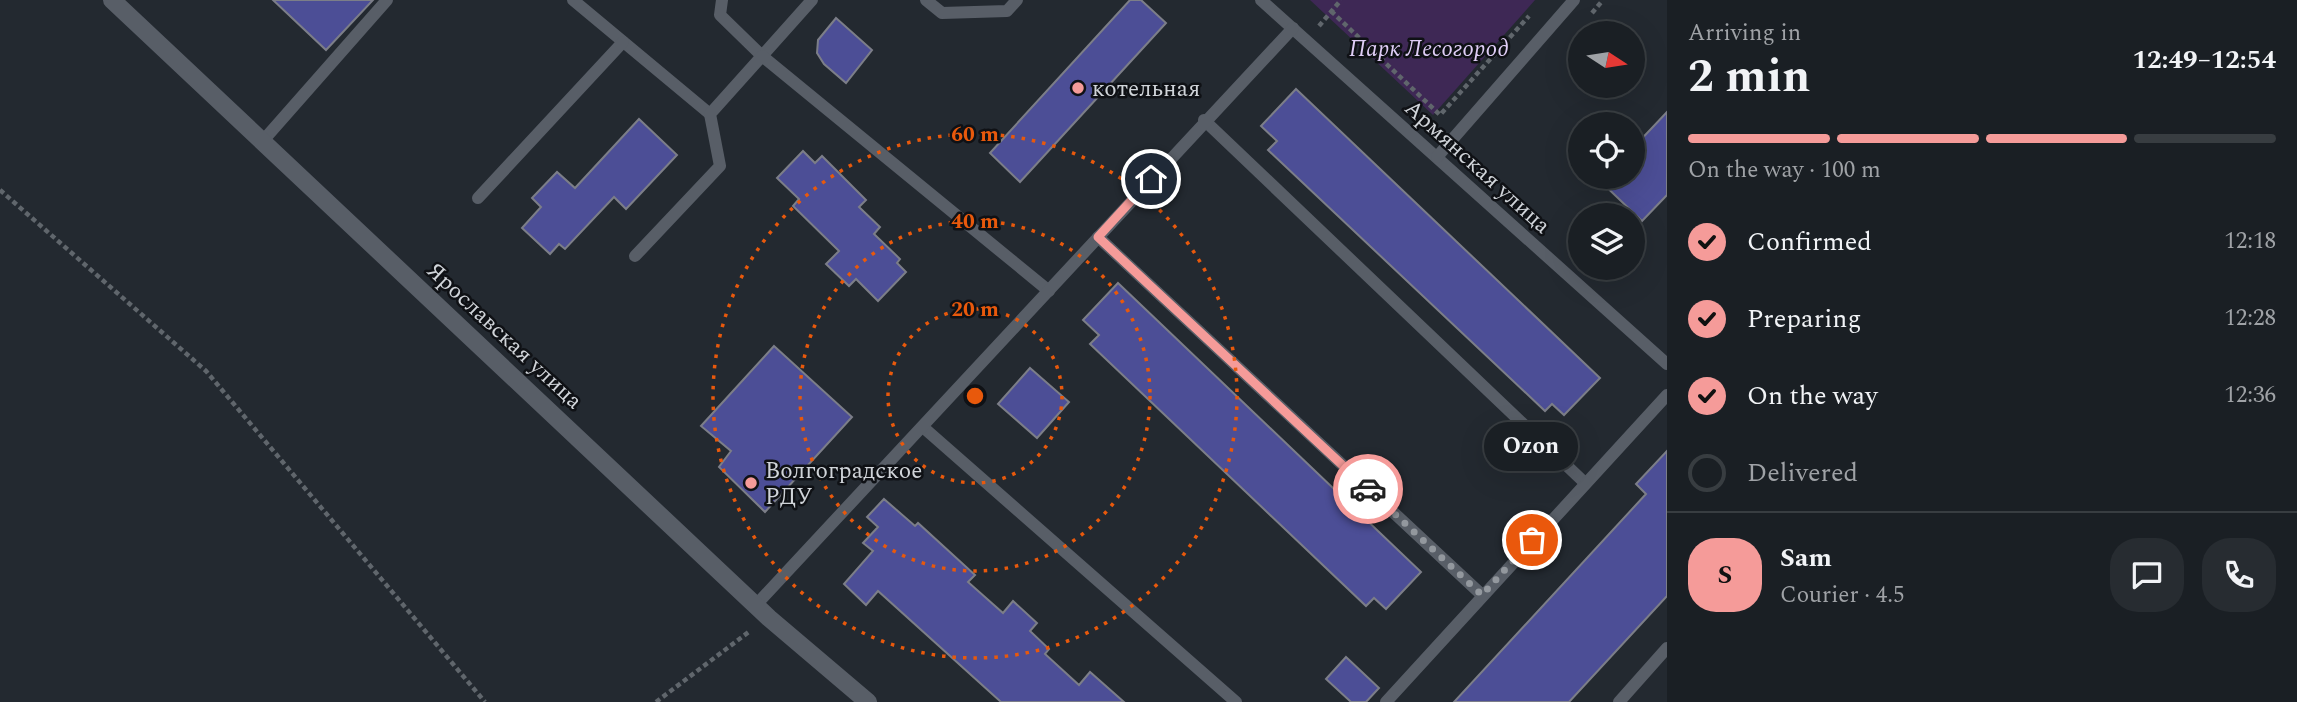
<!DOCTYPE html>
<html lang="en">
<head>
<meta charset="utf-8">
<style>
	body { margin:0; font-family:Spectral,serif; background:#272c31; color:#f1f3f6; height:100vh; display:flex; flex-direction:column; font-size:26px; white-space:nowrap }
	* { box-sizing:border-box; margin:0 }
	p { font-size:23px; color:#9fa2a6 }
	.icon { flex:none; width:38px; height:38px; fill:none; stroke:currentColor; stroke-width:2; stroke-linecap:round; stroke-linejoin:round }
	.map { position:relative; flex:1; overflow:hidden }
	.drawer { display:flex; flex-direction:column; background:#1a1f24; width:630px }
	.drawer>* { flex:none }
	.needle { width:46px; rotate:102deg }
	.fabs { position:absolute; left:1568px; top:21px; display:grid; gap:14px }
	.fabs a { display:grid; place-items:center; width:77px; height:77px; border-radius:50%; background:#1a1f24; box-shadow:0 7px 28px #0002,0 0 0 2px #383d41; font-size:35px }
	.pin { position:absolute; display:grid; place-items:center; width:60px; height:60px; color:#fff; margin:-30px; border:4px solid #fff; border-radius:50%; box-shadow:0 2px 7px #0007 }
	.courier { position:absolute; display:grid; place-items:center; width:70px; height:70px; margin:-35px; border:5px solid #f59b99; border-radius:50%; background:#fff; color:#222; box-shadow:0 2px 9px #0007 }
	.bubble { position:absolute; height:49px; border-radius:24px; background:#1a1f24; box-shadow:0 7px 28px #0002,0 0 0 2px #383d41; font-size:23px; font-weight:700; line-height:49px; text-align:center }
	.overview em { font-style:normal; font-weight:700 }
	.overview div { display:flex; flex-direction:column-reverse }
	.overview { display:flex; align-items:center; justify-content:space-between; height:119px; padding:0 21px }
	h1 { font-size:46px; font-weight:700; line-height:52px }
	.bar { display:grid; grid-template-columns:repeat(4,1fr); gap:10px 7px; align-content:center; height:84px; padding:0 21px }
	.bar i { height:9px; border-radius:5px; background:#383d41 }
	.bar .current { background:#f59b99 }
	.bar p { grid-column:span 4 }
	.line { display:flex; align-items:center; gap:18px; padding:0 21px; border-top:2px solid #383d41 }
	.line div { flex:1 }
	.round { display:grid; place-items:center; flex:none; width:74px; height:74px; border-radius:28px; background:#272c31 }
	ol { padding:0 21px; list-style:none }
	li { display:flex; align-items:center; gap:21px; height:77px }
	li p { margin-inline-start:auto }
	li .icon { padding:7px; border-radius:50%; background:#f59b99; color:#111; stroke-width:4 }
	li:last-child { color:#9fa2a6 }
	li i { width:38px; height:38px; border:4px solid #383d41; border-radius:50% }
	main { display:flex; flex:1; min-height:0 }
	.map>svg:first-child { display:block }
</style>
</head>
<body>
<main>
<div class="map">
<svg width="1667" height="702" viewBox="0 0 1667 702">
	<rect width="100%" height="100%" fill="#232930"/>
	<!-- green -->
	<polygon fill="#3e2855" points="1310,0 1535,0 1433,115"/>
	<!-- building -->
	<g fill="#4c4e96" stroke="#7c7e88" stroke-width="2">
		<polygon points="273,0 373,0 326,50"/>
		<polygon points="1130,0 1141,0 1166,23 1020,182 990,153"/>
		<polygon points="836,18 872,50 846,83 824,64 817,53 818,40"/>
		<polygon points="1296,89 1600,378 1564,415 1552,404 1545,411 1268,150 1277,141 1261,126"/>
		<polygon points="1667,112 1667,195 1642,221 1596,177 1633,177 1633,148"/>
		<polygon points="639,119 677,155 626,209 614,197 565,249 559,244 550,254 522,228 541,207 532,198 557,172 575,188"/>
		<polygon points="803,151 815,163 822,156 866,200 859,207 880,227 874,234 900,259 897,263 906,272 878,301 856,279 849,286 826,264 839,251 793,206 799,199 777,178"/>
		<polygon points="1118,283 1421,572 1386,609 1374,598 1366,606 1090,344 1099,335 1083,320"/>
		<polygon points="774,346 852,417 765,512 719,467 731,451 701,426"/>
		<polygon points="1030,368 1069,402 1037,438 998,404"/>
		<polygon points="1667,451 1667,596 1569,702 1454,702 1646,494 1636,484"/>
		<polygon points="884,499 915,526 918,523 975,575 968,582 1003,613 1013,601 1037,623 1030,631 1049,649 1045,654 1079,685 1090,672 1124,702 1001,702 878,591 866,605 844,584 873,551 863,543 878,527 867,517"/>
		<polygon points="1346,657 1379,688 1366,702 1351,702 1326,679"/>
	</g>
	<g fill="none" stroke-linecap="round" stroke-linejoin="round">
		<!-- path -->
		<g stroke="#60666c" stroke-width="4.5" stroke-dasharray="5 3.5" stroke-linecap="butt">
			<polyline points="1331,11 1440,115 1529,16"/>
			<polyline points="1592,13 1603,0"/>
			<polyline points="1319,26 1341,0"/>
			<polyline points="0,190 206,371 485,702"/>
			<polyline points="656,702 750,631"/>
		</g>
		<!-- lane -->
		<g stroke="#585e67" stroke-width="12">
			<polyline points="573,0 710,114"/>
			<polyline points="722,0 720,15 762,56 812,0"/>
			<polyline points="926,0 942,13 1007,11 1017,0"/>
			<polyline points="1261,0 1667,364"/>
			<polyline points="1204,120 1585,483"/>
			<polyline points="261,143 387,0"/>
			<polyline points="1437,157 1574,0"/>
			<polyline points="478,198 623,42"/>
			<polyline points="1098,237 1482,595"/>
			<polyline points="635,256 720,166 710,114 762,56 1049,291"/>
			<polyline points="924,428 1236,702"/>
			<polyline points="756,605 1293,28"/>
			<polyline points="1386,702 1667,395"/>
			<polyline points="1619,702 1667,648"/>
		</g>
		<!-- street -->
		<polyline stroke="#585e67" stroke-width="18" points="112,0 769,618 868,702"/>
	</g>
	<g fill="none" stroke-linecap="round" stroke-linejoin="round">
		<!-- done -->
		<polyline stroke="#93989e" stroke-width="7" stroke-dasharray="0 12.6" points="1368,489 1482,595 1532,540"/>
		<!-- route -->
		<polyline stroke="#f59b99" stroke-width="9" points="1151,179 1098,237 1368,489"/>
	</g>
	<!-- distance rings -->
	<g fill="none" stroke="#e8590c" stroke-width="3.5" stroke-dasharray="3.5 7">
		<circle cx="975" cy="396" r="87"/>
		<circle cx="975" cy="396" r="175"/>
		<circle cx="975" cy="396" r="262"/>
	</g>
	<!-- markers -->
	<g fill="#f59b99" stroke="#0f1115" stroke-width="2.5">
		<circle cx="1078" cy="88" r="7"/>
		<circle cx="751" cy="483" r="7"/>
	</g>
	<g text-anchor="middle" stroke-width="5" stroke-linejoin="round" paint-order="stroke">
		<!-- park labels -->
		<g font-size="23" font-style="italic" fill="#dfcdf6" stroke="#0f1115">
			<text x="1429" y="56">Парк Лесогород</text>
		</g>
		<!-- poi labels -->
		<g font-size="23" fill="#d0d4d9" stroke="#0f1115" text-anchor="start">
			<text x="1092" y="96">котельная</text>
			<text x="765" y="478">Волгоградское<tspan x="765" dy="26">РДУ</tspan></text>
		</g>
		<!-- street labels -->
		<g font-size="23" fill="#d0d4d9" stroke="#0f1115">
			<text transform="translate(1478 166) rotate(42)" y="8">Армянская улица</text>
			<text transform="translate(505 335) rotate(43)" y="8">Ярославская улица</text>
		</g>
	</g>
	<circle cx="975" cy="396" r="10" fill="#e8590c" stroke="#0f1115" stroke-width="3.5"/>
	<g font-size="21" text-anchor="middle" font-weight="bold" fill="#e8590c" stroke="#0f1115" stroke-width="5" stroke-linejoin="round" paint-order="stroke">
		<text x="975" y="141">60 m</text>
		<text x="975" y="228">40 m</text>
		<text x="975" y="316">20 m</text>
	</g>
</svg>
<div class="fabs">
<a><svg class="needle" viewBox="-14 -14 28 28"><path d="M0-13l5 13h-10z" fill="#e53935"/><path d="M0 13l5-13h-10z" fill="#9fa2a6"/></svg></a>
<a><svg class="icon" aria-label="locate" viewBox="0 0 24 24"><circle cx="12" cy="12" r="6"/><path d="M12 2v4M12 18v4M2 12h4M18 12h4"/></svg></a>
<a><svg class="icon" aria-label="layers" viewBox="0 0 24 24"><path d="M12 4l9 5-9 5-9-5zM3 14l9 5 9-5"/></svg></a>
</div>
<div class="pin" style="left:1532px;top:540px;background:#ea580c"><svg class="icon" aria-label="bag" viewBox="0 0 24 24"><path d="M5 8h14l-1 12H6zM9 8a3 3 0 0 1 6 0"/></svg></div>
<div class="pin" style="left:1151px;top:179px;background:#1f2937"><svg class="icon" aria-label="home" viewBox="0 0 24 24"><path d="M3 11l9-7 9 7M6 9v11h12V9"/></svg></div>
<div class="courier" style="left:1368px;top:489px"><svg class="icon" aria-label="car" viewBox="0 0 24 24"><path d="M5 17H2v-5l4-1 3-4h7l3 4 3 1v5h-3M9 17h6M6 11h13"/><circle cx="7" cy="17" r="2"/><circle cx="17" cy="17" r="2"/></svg></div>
<div class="bubble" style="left:1484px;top:422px;width:94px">Ozon</div>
</div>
<section class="drawer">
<div class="overview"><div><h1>2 min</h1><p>Arriving in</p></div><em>12:49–12:54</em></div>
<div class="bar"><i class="current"></i><i class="current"></i><i class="current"></i><i></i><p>On the way · 100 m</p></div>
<ol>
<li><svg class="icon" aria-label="check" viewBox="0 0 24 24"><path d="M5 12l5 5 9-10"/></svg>Confirmed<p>12:18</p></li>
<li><svg class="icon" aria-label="check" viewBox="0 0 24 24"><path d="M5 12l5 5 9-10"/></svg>Preparing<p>12:28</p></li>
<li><svg class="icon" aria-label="check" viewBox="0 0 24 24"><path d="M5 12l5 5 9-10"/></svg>On the way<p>12:36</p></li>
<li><i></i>Delivered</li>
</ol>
<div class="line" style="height:126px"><b class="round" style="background:#f59b99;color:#111">S</b><div><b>Sam</b><p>Courier · 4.5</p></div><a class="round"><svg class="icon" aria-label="chat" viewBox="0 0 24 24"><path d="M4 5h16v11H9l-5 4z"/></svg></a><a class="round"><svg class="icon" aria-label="phone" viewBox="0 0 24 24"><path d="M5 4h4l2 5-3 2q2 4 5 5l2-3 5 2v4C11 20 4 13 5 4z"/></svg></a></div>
</section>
</main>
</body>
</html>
